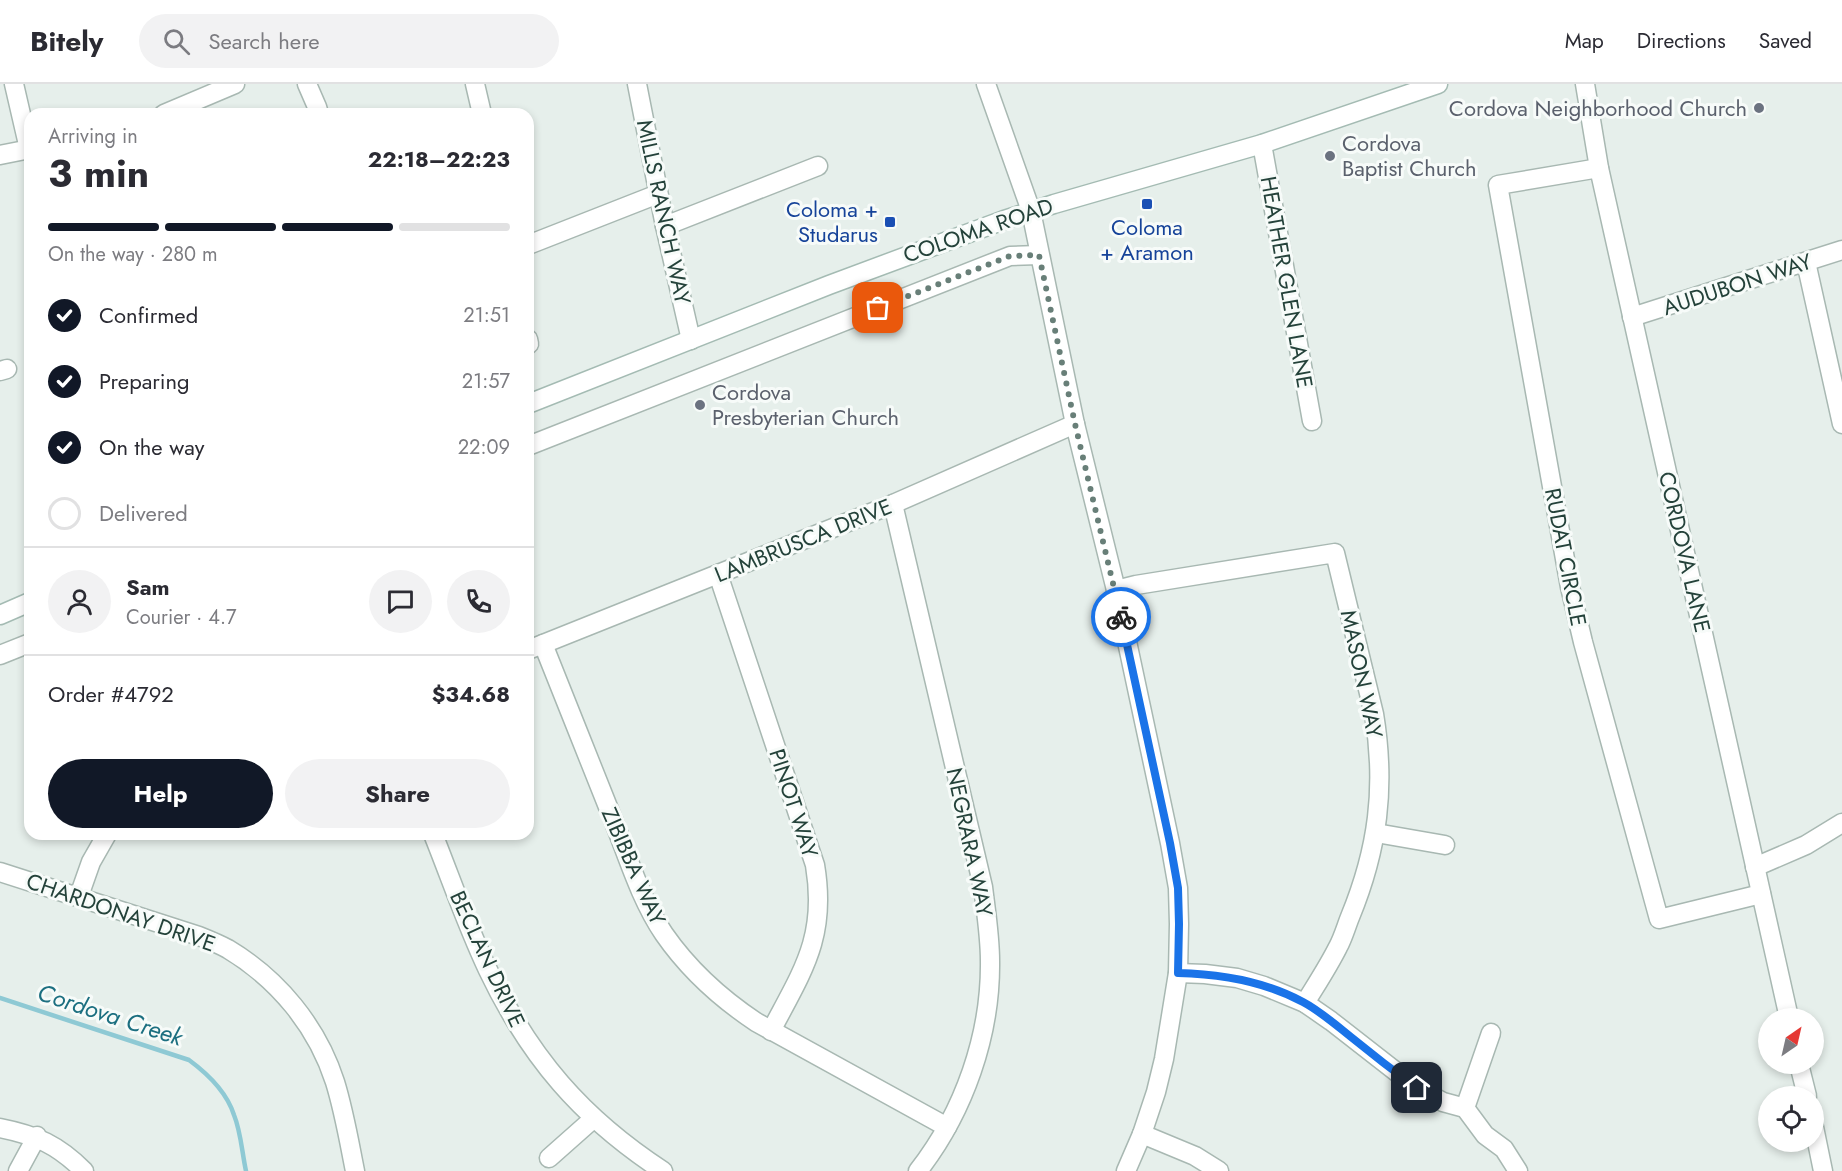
<!DOCTYPE html>
<html lang="en">
<head>
<meta charset="utf-8">
<style>
	body { margin:0; font-family:Jost,sans-serif; background:#f2f2f3; color:#2b2b33; height:100vh; display:flex; flex-direction:column; font-size:22px; white-space:nowrap }
	* { box-sizing:border-box; margin:0 }
	p { font-size:20px; color:#7c7c81 }
	.icon { flex:none; width:33px; height:33px; fill:none; stroke:currentColor; stroke-width:2; stroke-linecap:round; stroke-linejoin:round }
	.map { position:relative; flex:1; overflow:hidden }
	.panel { position:absolute; left:24px; top:24px; width:510px; height:732px; display:flex; flex-direction:column; background:#fff; border-radius:18px; box-shadow:0 3px 9px #0003 }
	.panel>* { flex:none }
	.needle { width:39px; rotate:34deg }
	.controls { position:absolute; left:1758px; top:924px; display:grid; gap:12px }
	.controls a { display:grid; place-items:center; width:66px; height:66px; border-radius:50%; background:#fff; box-shadow:0 3px 9px #0003; font-size:30px }
	.pin { position:absolute; display:grid; place-items:center; width:51px; height:51px; color:#fff; margin:-26px; border-radius:12px; box-shadow:0 3px 9px #0006 }
	.courier { position:absolute; display:grid; place-items:center; width:60px; height:60px; margin:-30px; border:4px solid #1a73e8; border-radius:50%; background:#fff; color:#222; box-shadow:0 2px 8px #0007 }
	.overview em { font-style:normal; font-weight:700 }
	.overview div { display:flex; flex-direction:column-reverse }
	.overview { display:flex; align-items:center; justify-content:space-between; height:102px; padding:0 24px }
	h1 { font-size:39px; font-weight:700; line-height:45px }
	.bar { display:grid; grid-template-columns:repeat(4,1fr); gap:9px 6px; align-content:center; height:72px; padding:0 24px }
	.bar i { height:8px; border-radius:4px; background:#e1e1e2 }
	.bar .selected { background:#111827 }
	.bar p { grid-column:span 4 }
	.line { display:flex; align-items:center; gap:15px; padding:0 24px; border-top:2px solid #e1e1e2 }
	.line div { flex:1 }
	.round { display:grid; place-items:center; flex:none; width:63px; height:63px; border-radius:32px; background:#f2f2f3 }
	ol { padding:0 24px; list-style:none }
	li { display:flex; align-items:center; gap:18px; height:66px }
	li p { margin-inline-start:auto }
	li .icon { padding:6px; border-radius:50%; background:#111827; color:#fff; stroke-width:4 }
	li:last-child { color:#7c7c81 }
	li i { width:33px; height:33px; border:3px solid #e1e1e2; border-radius:50% }
	.cta { display:flex; gap:12px; margin-top:auto; padding:12px 24px }
	.cta a { flex:1; height:69px; border-radius:36px; background:#111827; color:#fff; font-size:24px; font-weight:700; line-height:69px; text-align:center }
	.cta a+a { background:#f2f2f3; color:#2b2b33 }
	header { display:flex; align-items:center; gap:36px; box-sizing:border-box; height:84px; padding:0 30px; background:#fff; border-bottom:2px solid #e1e1e2 }
	header strong { font-size:28px }
	nav { display:flex; gap:33px; margin-inline-start:auto; font-size:21px }
	.search { width:420px; height:54px; background:#f2f2f3; display:flex; align-items:center; gap:15px; box-sizing:border-box; padding:0 21px; border-radius:33px; color:#7c7c81; font-size:22px }
	.map>svg:first-child { display:block }
</style>
</head>
<body>
<header>
<strong>Bitely</strong>
<div class="search"><svg class="icon" aria-label="search" viewBox="0 0 24 24"><circle cx="10" cy="10" r="6"/><path d="M15 15l6 6"/></svg>Search here</div>
<nav><a>Map</a><a>Directions</a><a>Saved</a></nav>
</header>
<div class="map">
<svg width="1842" height="1087" viewBox="0 0 1842 1087">
	<rect width="100%" height="100%" fill="#e6efeb"/>
	<g fill="none" stroke-linecap="round" stroke-linejoin="round">
		<!-- stream -->
		<path stroke="#8ec9d4" stroke-width="4.5" d="M0,914L189,976C208,990 227,1009 234,1031C241,1048 242,1069 246,1087"/>
		<defs>
			<g id="minor">
				<polyline points="14,0 29,65"/>
				<polyline points="307,0 317,23 319,30"/>
				<polyline points="475,0 482,30"/>
				<polyline points="637,0 665,142 691,256"/>
				<polyline points="986,0 1031,127"/>
				<polyline points="164,30 235,0"/>
				<polyline points="1262,60 1312,337"/>
				<polyline points="0,71 30,65"/>
				<polyline points="1599,84 1498,101 1570,503 1583,558 1659,835 1761,810"/>
				<polyline points="665,142 818,82"/>
				<polyline points="528,161 658,110"/>
				<polyline points="1806,178 1842,340"/>
				<polyline points="1632,233 1842,166"/>
				<polyline points="528,255 529,260"/>
				<polyline points="0,287 7,285"/>
				<polyline points="528,362 1010,172 1039,171"/>
				<path d="M893,420L983,803C986,828 990,852 990,877C991,951 964,1028 918,1087"/>
				<path d="M718,490L815,781C827,853 803,886 771,947"/>
				<path d="M1116,506L1136,501L1335,469L1374,630C1386,703 1378,765 1350,833C1346,843 1343,854 1338,863C1328,883 1316,901 1305,919"/>
				<path d="M543,560C567,619 590,679 614,738C629,776 641,816 664,850C689,886 720,914 756,938L947,1043"/>
				<polyline points="528,566 893,420 1075,340"/>
				<polyline points="0,571 30,559"/>
				<polyline points="1376,749 1445,761"/>
				<path d="M433,750C451,795 467,842 488,886C530,974 582,1034 663,1087"/>
				<polyline points="1755,783 1806,761 1842,739"/>
				<polyline points="79,812 91,778 107,750"/>
				<polyline points="1178,889 1205,890 1237,894 1264,902 1305,919 1331,937 1417,1004 1443,1018 1465,1024 1485,1051 1504,1065 1518,1087"/>
				<polyline points="1465,1024 1491,949"/>
				<polyline points="1142,1050 1195,1072 1219,1087"/>
				<polyline points="549,1074 593,1035"/>
				<polyline points="18,1087 37,1052"/>
			</g>
			<g id="tertiary">
				<polyline points="1585,0 1599,84 1789,934"/>
				<polyline points="1031,127 1075,340 1116,506 1170,759 1178,804 1179,840 1178,889 1164,975 1156,1008 1142,1050 1126,1087"/>
				<path d="M0,788L199,852C209,856 219,860 228,865C278,895 317,942 335,998C344,1027 349,1057 355,1087"/>
				<polyline points="1799,980 1807,1012"/>
				<polyline points="1814,1043 1823,1087"/>
				<path d="M0,1044C36,1051 58,1061 84,1087"/>
			</g>
			<g id="secondary">
				<polyline points="528,320 829,201 1004,136 1054,120 1262,60 1438,0"/>
				<polyline points="0,531 30,518"/>
			</g>
		</defs>
		<!-- minor casing -->
		<use href="#minor" stroke="#a8b8b2" stroke-width="21"/>
		<!-- tertiary casing -->
		<use href="#tertiary" stroke="#a8b8b2" stroke-width="21"/>
		<!-- secondary casing -->
		<use href="#secondary" stroke="#a4bbb3" stroke-width="21"/>
		<!-- minor -->
		<use href="#minor" stroke="#fff" stroke-width="18"/>
		<!-- tertiary -->
		<use href="#tertiary" stroke="#fff" stroke-width="18"/>
		<!-- secondary -->
		<use href="#secondary" stroke="#fff" stroke-width="18"/>
	</g>
	<g fill="none" stroke-linecap="round" stroke-linejoin="round">
		<!-- done -->
		<polyline stroke="#687f78" stroke-width="6" stroke-dasharray="0 10.8" points="878,224 1010,172 1039,171 1075,340 1121,533"/>
		<!-- route -->
		<path stroke="#1a73e8" stroke-width="8" d="M1121,533L1170,759L1178,804L1179,840L1178,889C1222,890 1264,897 1303,918C1320,927 1336,941 1351,953C1373,971 1395,988 1417,1004"/>
	</g>
	<!-- markers -->
	<g fill="#6b7280" stroke="#f7fbf9" stroke-width="2">
		<circle cx="1759" cy="24" r="6"/>
		<circle cx="1330" cy="72" r="6"/>
		<circle cx="700" cy="321" r="6"/>
	</g>
	<g fill="#1a4fb4" stroke="#f7fbf9" stroke-width="2">
		<rect x="1141" y="114" width="12" height="12" rx="3"/>
		<rect x="884" y="132" width="12" height="12" rx="3"/>
	</g>
	<g text-anchor="middle" stroke-width="6" stroke-linejoin="round" paint-order="stroke">
		<!-- worship labels -->
		<g font-size="22" fill="#5b616d" stroke="#f7fbf9" text-anchor="start">
			<text x="1747" y="32" text-anchor="end">Cordova Neighborhood Church</text>
			<text x="1342" y="67">Cordova<tspan x="1342" dy="25">Baptist Church</tspan></text>
			<text x="712" y="316">Cordova<tspan x="712" dy="25">Presbyterian Church</tspan></text>
		</g>
		<!-- transit labels -->
		<g font-size="22" fill="#164399" stroke="#f7fbf9" text-anchor="end">
			<text x="878" y="133">Coloma +<tspan x="878" dy="25">Studarus</tspan></text>
			<text x="1147" y="151" text-anchor="middle">Coloma<tspan x="1147" dy="25">+ Aramon</tspan></text>
		</g>
		<!-- street labels -->
		<g font-size="22" fill="#24423a" stroke="#f7fbf9">
			<text transform="translate(664 128) rotate(78)" y="8">MILLS RANCH WAY</text>
			<text transform="translate(978 146) rotate(-19)" y="8">COLOMA ROAD</text>
			<text transform="translate(1287 198) rotate(80)" y="8">HEATHER GLEN LANE</text>
			<text transform="translate(1737 200) rotate(-18)" y="8">AUDUBON WAY</text>
			<text transform="translate(803 456) rotate(-22)" y="8">LAMBRUSCA DRIVE</text>
			<text transform="translate(1685 468) rotate(77)" y="8">CORDOVA LANE</text>
			<text transform="translate(1566 473) rotate(79)" y="8">RUDAT CIRCLE</text>
			<text transform="translate(1362 590) rotate(78)" y="8">MASON WAY</text>
			<text transform="translate(794 719) rotate(72)" y="8">PINOT WAY</text>
			<text transform="translate(970 758) rotate(78)" y="8">NEGRARA WAY</text>
			<text transform="translate(634 782) rotate(66)" y="8">ZIBIBBA WAY</text>
			<text transform="translate(121 828) rotate(19)" y="8">CHARDONAY DRIVE</text>
			<text transform="translate(488 875) rotate(65)" y="8">BECLAN DRIVE</text>
		</g>
		<!-- water labels -->
		<g font-size="24" font-style="italic" fill="#1c6f80" stroke="#f7fbf9">
			<text transform="translate(110 931) rotate(18)" y="8">Cordova Creek</text>
		</g>
	</g>
</svg>
<div class="controls">
<a><svg class="needle" viewBox="-14 -14 28 28"><path d="M0-13l5 13h-10z" fill="#e53935"/><path d="M0 13l5-13h-10z" fill="#7c7c81"/></svg></a>
<a><svg class="icon" aria-label="locate" viewBox="0 0 24 24"><circle cx="12" cy="12" r="6"/><path d="M12 2v4M12 18v4M2 12h4M18 12h4"/></svg></a>
</div>
<div class="pin" style="left:878px;top:224px;background:#ea580c"><svg class="icon" aria-label="bag" viewBox="0 0 24 24"><path d="M5 8h14l-1 12H6zM9 8a3 3 0 0 1 6 0"/></svg></div>
<div class="pin" style="left:1417px;top:1004px;background:#1f2937"><svg class="icon" aria-label="home" viewBox="0 0 24 24"><path d="M3 11l9-7 9 7M6 9v11h12V9"/></svg></div>
<div class="courier" style="left:1121px;top:533px"><svg class="icon" aria-label="bike" viewBox="0 0 24 24"><circle cx="6" cy="16" r="4"/><circle cx="18" cy="16" r="4"/><path d="M6 16l4-8h5l3 8M10 8l3 8H6M13 5h3"/></svg></div>
<section class="panel">
<div class="overview"><div><h1>3 min</h1><p>Arriving in</p></div><em>22:18–22:23</em></div>
<div class="bar"><i class="selected"></i><i class="selected"></i><i class="selected"></i><i></i><p>On the way · 280 m</p></div>
<ol>
<li><svg class="icon" aria-label="check" viewBox="0 0 24 24"><path d="M5 12l5 5 9-10"/></svg>Confirmed<p>21:51</p></li>
<li><svg class="icon" aria-label="check" viewBox="0 0 24 24"><path d="M5 12l5 5 9-10"/></svg>Preparing<p>21:57</p></li>
<li><svg class="icon" aria-label="check" viewBox="0 0 24 24"><path d="M5 12l5 5 9-10"/></svg>On the way<p>22:09</p></li>
<li><i></i>Delivered</li>
</ol>
<div class="line" style="height:108px"><a class="round"><svg class="icon" aria-label="person" viewBox="0 0 24 24"><circle cx="12" cy="8" r="4"/><path d="M4 21q1-7 8-7t8 7"/></svg></a><div><b>Sam</b><p>Courier · 4.7</p></div><a class="round"><svg class="icon" aria-label="chat" viewBox="0 0 24 24"><path d="M4 5h16v11H9l-5 4z"/></svg></a><a class="round"><svg class="icon" aria-label="phone" viewBox="0 0 24 24"><path d="M5 4h4l2 5-3 2q2 4 5 5l2-3 5 2v4C11 20 4 13 5 4z"/></svg></a></div>
<div class="line" style="height:78px"><div>Order #4792</div><b>$34.68</b></div>
<div class="cta"><a>Help</a><a>Share</a></div>
</section>
</div>
</body>
</html>
